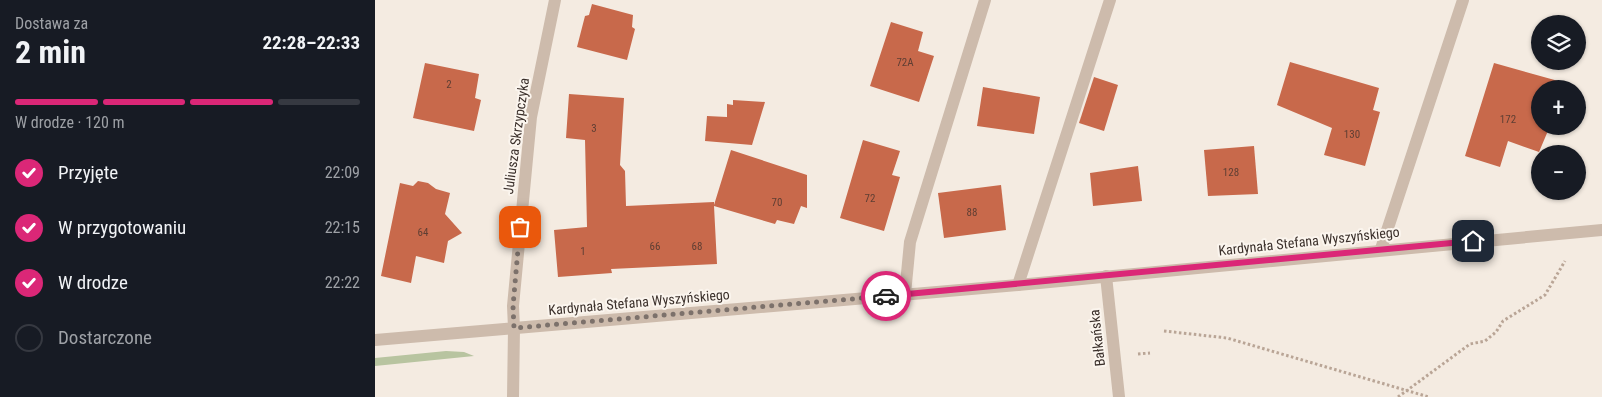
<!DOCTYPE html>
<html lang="pl">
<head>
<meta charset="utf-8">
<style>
	body { margin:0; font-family:"Roboto Condensed",sans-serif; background:#242831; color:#f1f3f6; height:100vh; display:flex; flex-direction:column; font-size:19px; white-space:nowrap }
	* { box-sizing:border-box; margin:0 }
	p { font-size:16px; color:#9ea1a6 }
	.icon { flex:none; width:28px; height:28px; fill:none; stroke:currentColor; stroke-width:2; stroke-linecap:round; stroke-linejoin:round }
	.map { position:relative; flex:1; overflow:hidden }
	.panel { display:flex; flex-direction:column; background:#171b24; width:375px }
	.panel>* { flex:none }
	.controls { position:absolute; left:1156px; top:15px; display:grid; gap:10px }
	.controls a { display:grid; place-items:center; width:55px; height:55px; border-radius:50%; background:#171b24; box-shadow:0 1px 4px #0004; font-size:25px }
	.pin { position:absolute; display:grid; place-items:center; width:42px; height:42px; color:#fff; margin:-21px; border-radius:10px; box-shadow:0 2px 8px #0006 }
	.courier { position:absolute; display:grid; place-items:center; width:50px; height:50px; margin:-25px; border:4px solid #db2777; border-radius:50%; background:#fff; color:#222; box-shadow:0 1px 6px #0007 }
	.head em { font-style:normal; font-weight:700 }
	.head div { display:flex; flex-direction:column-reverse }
	.head { display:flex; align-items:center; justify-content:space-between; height:85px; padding:0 15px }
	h1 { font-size:32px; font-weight:700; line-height:38px }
	.bar { display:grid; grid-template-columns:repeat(4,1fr); gap:8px 5px; align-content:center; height:60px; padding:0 15px }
	.bar i { height:6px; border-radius:4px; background:#363941 }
	.bar .active { background:#db2777 }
	.bar p { grid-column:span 4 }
	ol { padding:0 15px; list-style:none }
	li { display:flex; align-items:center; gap:15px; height:55px }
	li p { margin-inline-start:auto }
	li .icon { padding:5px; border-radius:50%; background:#db2777; color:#fff; stroke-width:4 }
	li:last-child { color:#9ea1a6 }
	li i { width:28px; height:28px; border:2px solid #363941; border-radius:50% }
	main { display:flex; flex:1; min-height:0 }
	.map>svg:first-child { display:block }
</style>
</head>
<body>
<main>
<section class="panel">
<div class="head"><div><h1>2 min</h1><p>Dostawa za</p></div><em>22:28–22:33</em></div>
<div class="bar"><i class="active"></i><i class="active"></i><i class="active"></i><i></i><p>W drodze · 120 m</p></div>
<ol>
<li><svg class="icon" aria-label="check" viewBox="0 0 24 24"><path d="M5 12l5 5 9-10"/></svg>Przyjęte<p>22:09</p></li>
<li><svg class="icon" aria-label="check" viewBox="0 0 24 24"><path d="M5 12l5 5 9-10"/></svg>W przygotowaniu<p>22:15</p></li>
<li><svg class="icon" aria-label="check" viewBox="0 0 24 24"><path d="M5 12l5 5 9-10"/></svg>W drodze<p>22:22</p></li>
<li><i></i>Dostarczone</li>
</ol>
</section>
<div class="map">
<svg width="1227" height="397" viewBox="0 0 1227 397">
	<rect width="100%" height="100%" fill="#f4ebe1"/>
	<!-- green -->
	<polygon fill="#b8c4a0" points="71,351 89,352 99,356 0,366 0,358"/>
	<!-- building -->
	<g fill="#c8694b">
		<polygon points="217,4 258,15 257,27 260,29 252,60 202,47 210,16 214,15"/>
		<polygon points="516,22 548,32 543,51 559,56 544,102 495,86"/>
		<polygon points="915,62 1004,88 998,110 1005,112 990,166 949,155 957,128 902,105"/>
		<polygon points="50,63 104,74 100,98 106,100 99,131 38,118"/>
		<polygon points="1119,63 1194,84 1192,89 1165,89 1165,126 1175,126 1164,152 1133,141 1125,167 1090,156"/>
		<polygon points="719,77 743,85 729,131 704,123"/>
		<polygon points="608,87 665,97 659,134 602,126"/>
		<polygon points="194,94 249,98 245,165 250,171 251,206 339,202 339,205 356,150 432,175 432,208 426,206 419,224 402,220 400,224 339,206 342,264 236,269 237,273 183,277 179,230 212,227 210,140 191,138"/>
		<polygon points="358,100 390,102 377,145 330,141 332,116 352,117 352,104 358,105"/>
		<polygon points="488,140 525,151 517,175 525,177 509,231 465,218"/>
		<polygon points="879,146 883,194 833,196 829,150"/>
		<polygon points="763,166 767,201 718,206 715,173"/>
		<polygon points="43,181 53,183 61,189 75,193 70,214 87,233 73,241 69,263 41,256 36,283 6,276 25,183 38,186"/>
		<polygon points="626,185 631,230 569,238 563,193"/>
	</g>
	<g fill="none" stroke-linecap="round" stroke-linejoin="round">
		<!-- path -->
		<g stroke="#b9a596" stroke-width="3" stroke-dasharray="2.5 2.5" stroke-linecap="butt">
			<polyline points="789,331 852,338 1054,397"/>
			<polyline points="763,354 775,353"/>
			<polyline points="1023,397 1095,344 1110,341 1121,332 1128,321 1170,295 1190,261"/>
		</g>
		<!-- minor -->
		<g stroke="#cdbbac" stroke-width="12">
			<polyline points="1006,249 1088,0"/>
			<polyline points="731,276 744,397"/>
			<polyline points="643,285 735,0"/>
			<polyline points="530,294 535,242 610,0"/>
			<polyline points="139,328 138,306 156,117 180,0"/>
		</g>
		<!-- tertiary -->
		<g stroke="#cdbbac" stroke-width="12">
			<polyline points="0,340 643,285 1227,230"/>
			<polyline points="138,397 139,328"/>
		</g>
	</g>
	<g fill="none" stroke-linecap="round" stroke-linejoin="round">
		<!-- done -->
		<polyline stroke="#7c716b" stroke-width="5" stroke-dasharray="0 9" points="145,227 138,306 139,328 511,296"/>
		<!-- route -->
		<polyline stroke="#db2777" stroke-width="6" points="511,296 1098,241"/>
	</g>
	<g text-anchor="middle" stroke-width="4" stroke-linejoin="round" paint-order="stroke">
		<!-- number labels -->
		<g font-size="11" fill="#5e3e33">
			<text x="530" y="66">72A</text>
			<text x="74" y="88">2</text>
			<text x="1133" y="123">172</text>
			<text x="219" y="132">3</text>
			<text x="977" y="138">130</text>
			<text x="856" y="176">128</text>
			<text x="495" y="202">72</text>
			<text x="402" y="206">70</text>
			<text x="597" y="216">88</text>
			<text x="48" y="236">64</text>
			<text x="280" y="250">66</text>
			<text x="322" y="250">68</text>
			<text x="208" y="255">1</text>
		</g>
		<!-- street labels -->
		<g font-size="14" fill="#3b302b" stroke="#fbf5ee">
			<text transform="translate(141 136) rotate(-82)" y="5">Juliusza Skrzypczyka</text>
			<text transform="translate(934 241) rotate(-6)" y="5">Kardynała Stefana Wyszyńskiego</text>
			<text transform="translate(264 302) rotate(-5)" y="5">Kardynała Stefana Wyszyńskiego</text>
			<text transform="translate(722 338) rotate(-96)" y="5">Bałkańska</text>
		</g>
	</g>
</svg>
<div class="controls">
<a><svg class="icon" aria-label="layers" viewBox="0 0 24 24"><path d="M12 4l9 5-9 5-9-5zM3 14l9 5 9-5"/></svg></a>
<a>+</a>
<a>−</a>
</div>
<div class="pin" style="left:145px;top:227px;background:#ea580c"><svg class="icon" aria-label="bag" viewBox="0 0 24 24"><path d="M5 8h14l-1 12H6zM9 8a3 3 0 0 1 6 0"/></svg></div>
<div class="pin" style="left:1098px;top:241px;background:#1f2937"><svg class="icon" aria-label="home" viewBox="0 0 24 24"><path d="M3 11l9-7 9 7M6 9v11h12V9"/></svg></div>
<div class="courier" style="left:511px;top:296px"><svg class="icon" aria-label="car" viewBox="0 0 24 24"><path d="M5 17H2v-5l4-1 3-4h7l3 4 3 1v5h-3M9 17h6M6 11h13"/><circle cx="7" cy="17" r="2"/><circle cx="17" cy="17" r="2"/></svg></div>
</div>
</main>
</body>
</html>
